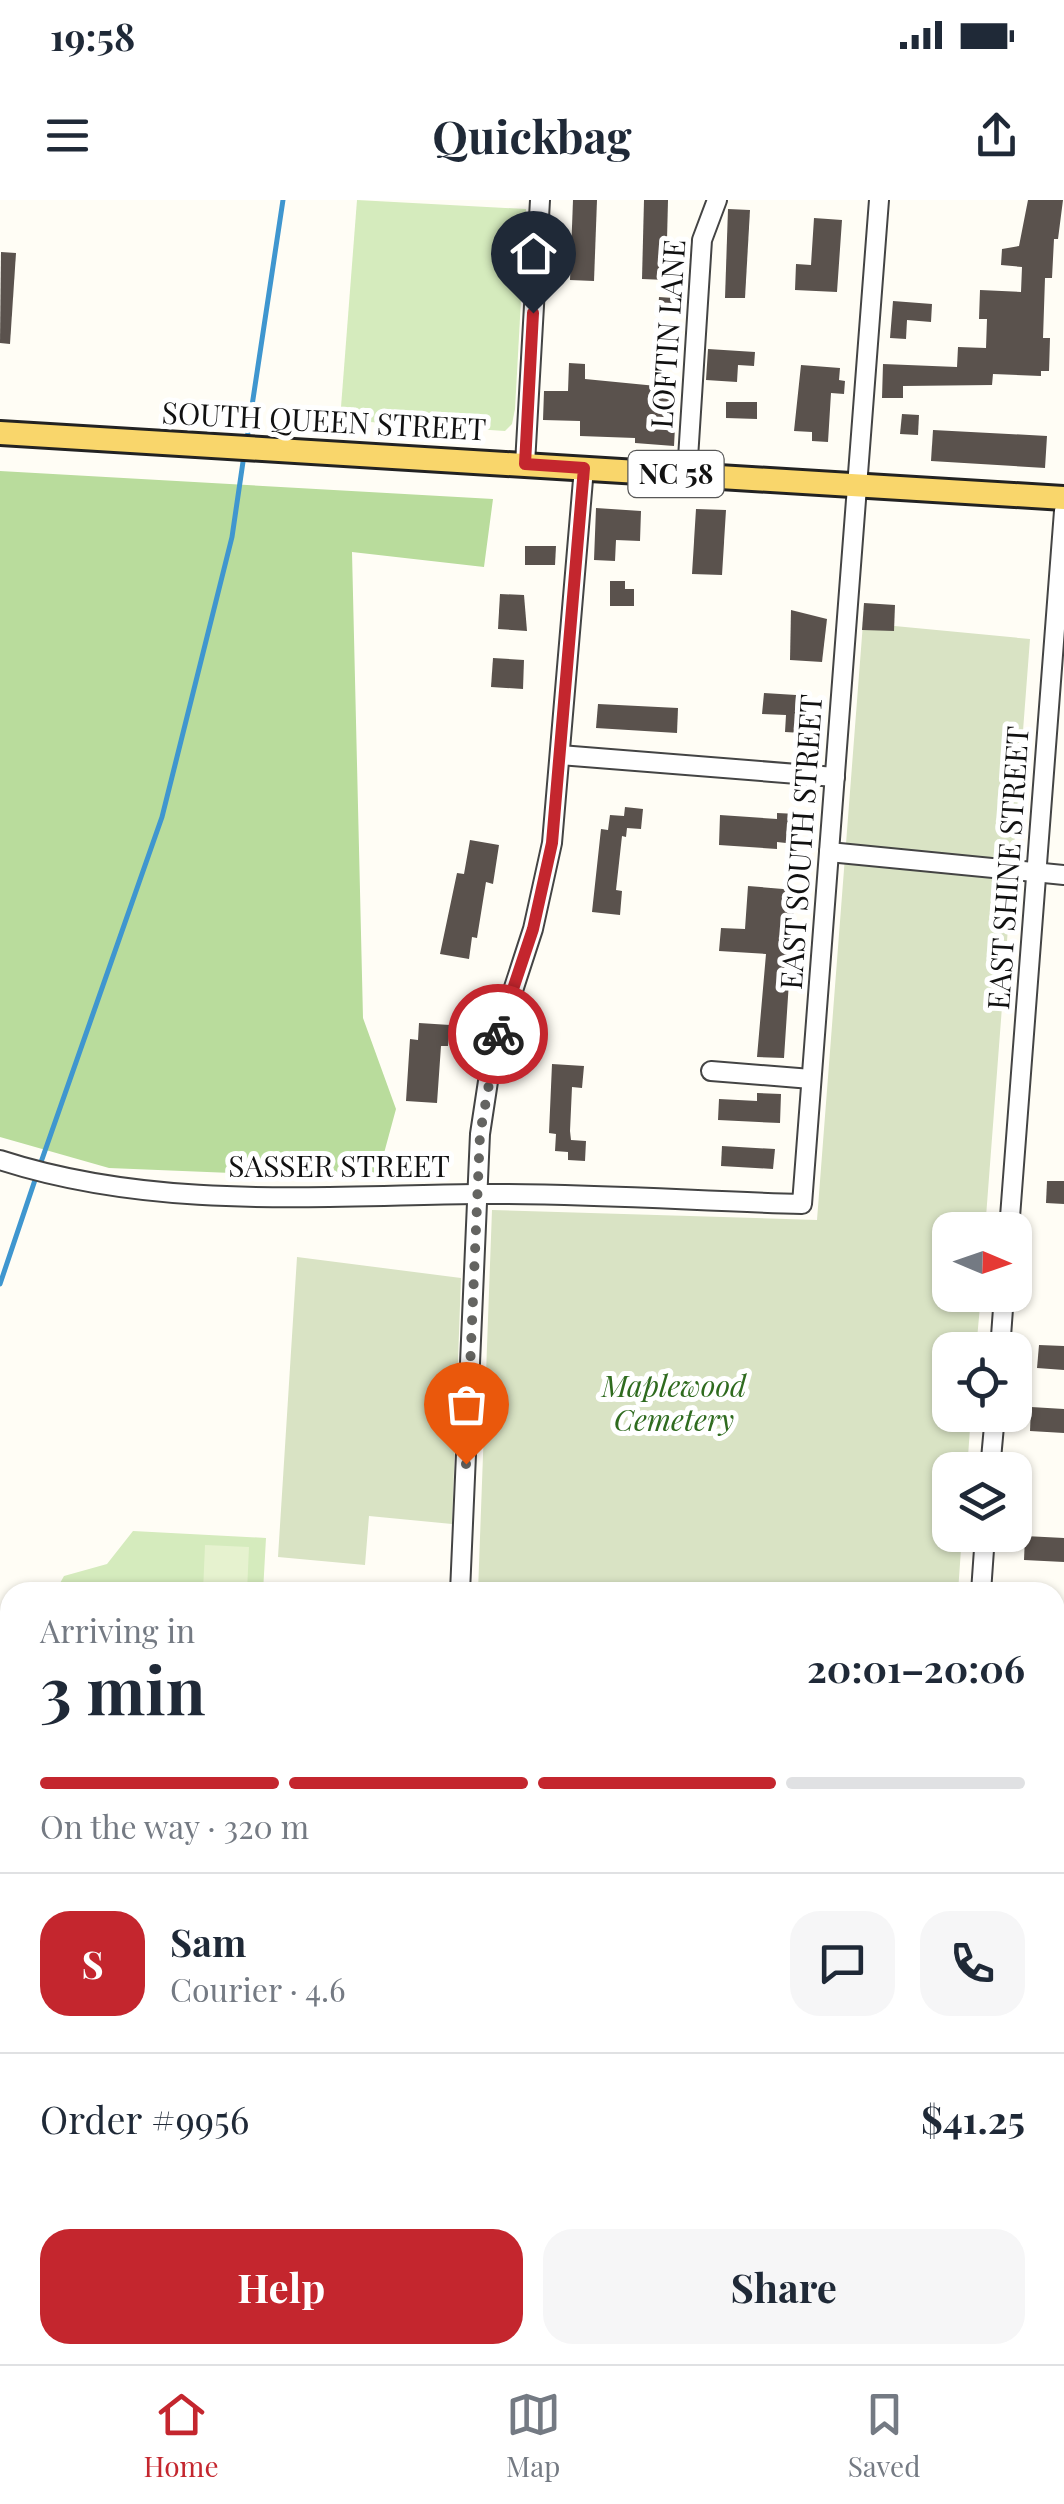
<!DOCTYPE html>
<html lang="en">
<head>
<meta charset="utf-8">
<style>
	body { margin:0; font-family:"Playfair Display",serif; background:#f6f6f7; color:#1f2937; height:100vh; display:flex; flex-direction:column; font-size:38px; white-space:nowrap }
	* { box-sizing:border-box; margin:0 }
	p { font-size:32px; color:#747a83 }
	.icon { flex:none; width:55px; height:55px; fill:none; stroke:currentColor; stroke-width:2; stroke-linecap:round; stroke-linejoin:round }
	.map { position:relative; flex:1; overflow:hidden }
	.drawer { position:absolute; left:0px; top:1382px; width:1065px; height:782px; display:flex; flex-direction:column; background:#fff; border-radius:30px 30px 0 0; box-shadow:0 2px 8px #0004 }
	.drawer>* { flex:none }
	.needle { width:65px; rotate:92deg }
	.controls { position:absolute; left:932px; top:1012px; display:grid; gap:20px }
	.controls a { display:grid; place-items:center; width:100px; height:100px; border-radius:20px; background:#fff; box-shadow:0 2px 8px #0004; font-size:50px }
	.pin { position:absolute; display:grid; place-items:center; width:85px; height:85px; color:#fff; margin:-102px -42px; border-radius:50% 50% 50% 0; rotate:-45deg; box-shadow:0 0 10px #0007 }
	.pin .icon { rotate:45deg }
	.courier { position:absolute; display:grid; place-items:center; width:100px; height:100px; margin:-50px; border:8px solid #c4262e; border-radius:50%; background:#fff; color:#222; box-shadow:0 2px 12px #0007 }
	.headline em { font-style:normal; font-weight:700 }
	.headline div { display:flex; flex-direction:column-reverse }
	.headline { display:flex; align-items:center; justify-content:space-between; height:170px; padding:0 40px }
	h1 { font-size:65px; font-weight:700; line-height:75px }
	.bar { display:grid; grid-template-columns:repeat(4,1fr); gap:15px 10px; align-content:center; height:120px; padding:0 40px }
	.bar i { height:12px; border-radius:8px; background:#e0e1e3 }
	.bar .current { background:#c4262e }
	.bar p { grid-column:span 4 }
	.line { display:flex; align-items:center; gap:25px; padding:0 40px; border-top:2px solid #e0e1e3 }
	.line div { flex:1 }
	.round { display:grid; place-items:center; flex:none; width:105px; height:105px; border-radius:30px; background:#f6f6f7 }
	.action { display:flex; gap:20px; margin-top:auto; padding:20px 40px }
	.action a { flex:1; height:115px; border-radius:30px; background:#c4262e; color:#fff; font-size:40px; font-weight:700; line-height:115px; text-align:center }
	.action a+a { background:#f6f6f7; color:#1f2937 }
	.status { display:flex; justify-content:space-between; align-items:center; height:70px; padding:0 50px; background:#fff; direction:ltr }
	.status svg { height:28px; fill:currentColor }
	header { display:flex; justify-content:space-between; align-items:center; height:130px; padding:0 40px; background:#fff; font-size:45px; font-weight:700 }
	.dock { display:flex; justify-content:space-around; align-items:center; height:140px; border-top:2px solid #e0e1e3; background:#fff; font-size:28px; color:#747a83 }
	.dock a { display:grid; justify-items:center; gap:5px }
	.dock .current { color:#c4262e }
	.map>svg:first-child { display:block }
</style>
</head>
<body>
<div class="status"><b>19:58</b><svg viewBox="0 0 49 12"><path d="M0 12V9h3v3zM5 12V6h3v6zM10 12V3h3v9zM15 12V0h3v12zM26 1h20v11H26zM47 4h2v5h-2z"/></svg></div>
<header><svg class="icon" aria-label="menu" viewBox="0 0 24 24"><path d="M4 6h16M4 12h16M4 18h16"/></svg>Quickbag<svg class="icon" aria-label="share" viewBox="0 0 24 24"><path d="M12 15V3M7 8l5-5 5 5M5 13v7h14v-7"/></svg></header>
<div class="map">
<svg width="1064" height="2164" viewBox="0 0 1064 2164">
	<rect width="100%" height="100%" fill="#fffdf5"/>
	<!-- green -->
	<g fill="#d5ebbd">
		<polygon points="357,0 526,9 515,209 512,224 505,231 340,220"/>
		<polygon points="133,1331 266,1338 263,1392 55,1392 64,1376 107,1364"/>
		<polygon points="10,1481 10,1634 0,1607 0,1495"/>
		<polygon points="10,1667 10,1743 1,1743 4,1688"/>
	</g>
	<!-- forest -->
	<polygon fill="#b9dc9c" points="0,271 493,299 484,367 352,352 363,818 396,909 377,979 109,968 0,937"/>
	<!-- cemetery -->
	<g fill="#d9e3c4">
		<polygon points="863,423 1030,439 985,1030 950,1030 950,1095 981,1095 976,1150 950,1150 950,1215 971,1215 967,1270 950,1270 950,1335 962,1335 958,1392 478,1392 492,1010 817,1020"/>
		<polygon points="297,1057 461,1078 452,1324 369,1316 365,1365 278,1357"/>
	</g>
	<!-- pitch -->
	<polygon fill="#e6f2cf" points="205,1345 249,1347 247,1392 203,1392"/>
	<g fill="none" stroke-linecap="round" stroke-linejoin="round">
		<!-- stream -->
		<g stroke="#3f96cf" stroke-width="5">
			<polyline points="247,239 283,0"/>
			<polyline points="40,965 162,617 232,337 244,255"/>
			<polyline points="0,1084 35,980"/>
		</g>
	</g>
	<!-- building -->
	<g fill="#5a524d">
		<polygon points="573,0 597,0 594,81 570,80"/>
		<polygon points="644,0 668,0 666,80 642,79"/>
		<polygon points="1028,0 1063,0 1058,39 1054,39 1052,78 1045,78 1043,138 1050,138 1049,171 1041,171 1041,176 993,174 992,185 903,186 903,198 882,198 883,164 957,167 958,147 986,148 987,119 979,119 980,90 1021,92 1022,67 1001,65 1002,49 1019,46"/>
		<polygon points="728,9 750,10 745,98 725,98"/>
		<polygon points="814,18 842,20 837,92 795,90 796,64 811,65"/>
		<polygon points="1,52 16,53 10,144 0,143"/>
		<polygon points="659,97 673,98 671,114 658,114"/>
		<polygon points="893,101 932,104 931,122 907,120 906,139 890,138"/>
		<polygon points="708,149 755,152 754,166 738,165 737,182 706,180"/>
		<polygon points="569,163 585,164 585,179 677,188 674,246 635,243 635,238 580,236 580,221 543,220 544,191 568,191"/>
		<polygon points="801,165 840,168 839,180 845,181 844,194 831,193 828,242 812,241 812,232 794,231"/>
		<polygon points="726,202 757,202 757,219 726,218"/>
		<polygon points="902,214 919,215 918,235 900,234"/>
		<polygon points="933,230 1047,236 1045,268 931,261"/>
		<polygon points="596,308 641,311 640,341 616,340 615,361 594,360"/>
		<polygon points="696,309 726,310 722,375 692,374"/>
		<polygon points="525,346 556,346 555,365 525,365"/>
		<polygon points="610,381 625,381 625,389 634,389 634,406 610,406"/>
		<polygon points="500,394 524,395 527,431 498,429"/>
		<polygon points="864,403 895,405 894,431 862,430"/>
		<polygon points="791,410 827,419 822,462 790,460"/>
		<polygon points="493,458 524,460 523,489 491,487"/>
		<polygon points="764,493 796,495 795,512 803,513 802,533 785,532 786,515 762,514"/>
		<polygon points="598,504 678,508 677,533 596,528"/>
		<polygon points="625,607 643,609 641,629 627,628 626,637 622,636 616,690 622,691 620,715 592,712 601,629 608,630 610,615 624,616"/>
		<polygon points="777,613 797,614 795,644 777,642 777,649 719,645 720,615 777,619"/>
		<polygon points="470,640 499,645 493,684 486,682 477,738 472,737 469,759 440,754 457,673 464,674"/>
		<polygon points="748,686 795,690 784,858 757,857 766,754 719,751 721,728 745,729"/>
		<polygon points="419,823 450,825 448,846 441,846 437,903 406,901 410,839 418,840"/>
		<polygon points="552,864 584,866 582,888 572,887 570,931 571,940 586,941 585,961 568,960 568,952 555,951 556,934 549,933"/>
		<polygon points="757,893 781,894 780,923 718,920 719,899 757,901"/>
		<polygon points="722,946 775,949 773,969 721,966"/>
		<polygon points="1047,981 1064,981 1064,1004 1046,1003"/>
		<polygon points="1039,1145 1064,1146 1064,1170 1037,1168"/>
		<polygon points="1031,1207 1064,1209 1064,1233 1030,1231"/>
		<polygon points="1025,1336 1064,1338 1064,1362 1024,1360"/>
	</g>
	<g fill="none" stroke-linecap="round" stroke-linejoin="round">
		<defs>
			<g id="minor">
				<polyline points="525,264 540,0"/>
				<polyline points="687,274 702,40 717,0"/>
				<polyline points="560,555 835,577"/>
				<polyline points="829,652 1064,675"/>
				<polyline points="711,871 811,879"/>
				<path d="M0,960C154,1010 317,996 475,994C584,993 694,1001 802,1004L879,0"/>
				<polyline points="1009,1030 1064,311"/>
				<polyline points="1000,1150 1004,1095"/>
				<polyline points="990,1270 995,1215"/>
				<polyline points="460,1392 480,934 492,855 533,729 552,643 584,268"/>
				<polyline points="981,1392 985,1335"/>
				<polyline points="1055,1454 1064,1454"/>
				<polyline points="0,1743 10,1743"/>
				<polyline points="1055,1816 1064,1817"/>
				<polyline points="1055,1996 1064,1997"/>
				<polyline points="0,2128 10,2128"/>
				<polyline points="697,2155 807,2164"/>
				<polyline points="21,2164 21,2155"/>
				<polyline points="237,2164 237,2155"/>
				<polyline points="454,2164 454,2155"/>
				<polyline points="620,2164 621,2155"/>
				<polyline points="922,2164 923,2155"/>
			</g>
			<polyline id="major" points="0,233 1064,298"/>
		</defs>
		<!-- minor casing -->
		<use href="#minor" stroke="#444" stroke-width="22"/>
		<!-- major casing -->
		<use href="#major" stroke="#222" stroke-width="28"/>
		<!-- minor -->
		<use href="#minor" stroke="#fff" stroke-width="18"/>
		<!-- major -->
		<use href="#major" stroke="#f9d66b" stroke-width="22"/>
	</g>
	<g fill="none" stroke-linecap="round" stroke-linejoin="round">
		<!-- done -->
		<polyline stroke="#646461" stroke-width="10" stroke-dasharray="0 18" points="466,1264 480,934 498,834"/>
		<!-- route -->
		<polyline stroke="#c4262e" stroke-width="12" points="498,834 533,729 552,643 584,268 525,264 533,113"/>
	</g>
	<g text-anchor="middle" stroke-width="10" stroke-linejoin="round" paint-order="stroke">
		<!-- shield labels -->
		<rect fill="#fff" stroke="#585858" stroke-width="2.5" x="628.5" y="251" width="95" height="46" rx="8"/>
		<g font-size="28" font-weight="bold" fill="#111">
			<text x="676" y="284">NC 58</text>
		</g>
		<!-- street labels -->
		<g font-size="30" fill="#111" stroke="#fff">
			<text transform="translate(669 134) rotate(-86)" y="10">LOFTIN LANE</text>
			<text transform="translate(324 222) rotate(3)" y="10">SOUTH QUEEN STREET</text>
			<text transform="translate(802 642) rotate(-86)" y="10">EAST SOUTH STREET</text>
			<text transform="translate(1009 668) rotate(-86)" y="10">EAST SHINE STREET</text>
			<text x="339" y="977">SASSER STREET</text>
		</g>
		<!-- park labels -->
		<g font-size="30" font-style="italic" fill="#2f6b1f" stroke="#fff">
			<text x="674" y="1197">Maplewood<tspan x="674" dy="34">Cemetery</tspan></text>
		</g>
	</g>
</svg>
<div class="controls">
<a><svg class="needle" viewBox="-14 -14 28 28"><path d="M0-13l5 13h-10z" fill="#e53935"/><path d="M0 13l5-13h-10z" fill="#747a83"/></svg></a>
<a><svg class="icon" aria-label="locate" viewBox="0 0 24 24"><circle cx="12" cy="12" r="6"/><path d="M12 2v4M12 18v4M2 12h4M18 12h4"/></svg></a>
<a><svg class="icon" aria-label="layers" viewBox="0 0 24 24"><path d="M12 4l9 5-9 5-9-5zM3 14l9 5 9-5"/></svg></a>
</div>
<div class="pin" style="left:466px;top:1264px;background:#ea580c"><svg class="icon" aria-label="bag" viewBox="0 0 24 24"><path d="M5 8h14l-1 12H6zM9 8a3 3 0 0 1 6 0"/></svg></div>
<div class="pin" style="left:533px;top:113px;background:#1f2937"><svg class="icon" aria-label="home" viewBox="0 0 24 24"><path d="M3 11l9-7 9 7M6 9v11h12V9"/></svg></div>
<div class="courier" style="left:498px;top:834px"><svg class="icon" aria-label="bike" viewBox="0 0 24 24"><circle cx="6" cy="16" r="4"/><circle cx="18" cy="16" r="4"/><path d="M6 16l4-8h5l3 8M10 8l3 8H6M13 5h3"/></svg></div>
<section class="drawer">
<div class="headline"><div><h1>3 min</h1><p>Arriving in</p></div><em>20:01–20:06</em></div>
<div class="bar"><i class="current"></i><i class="current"></i><i class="current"></i><i></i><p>On the way · 320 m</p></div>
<div class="line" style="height:180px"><b class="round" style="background:#c4262e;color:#fff">S</b><div><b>Sam</b><p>Courier · 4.6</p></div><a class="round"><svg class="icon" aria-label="chat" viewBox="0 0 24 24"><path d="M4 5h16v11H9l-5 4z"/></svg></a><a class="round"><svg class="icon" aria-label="phone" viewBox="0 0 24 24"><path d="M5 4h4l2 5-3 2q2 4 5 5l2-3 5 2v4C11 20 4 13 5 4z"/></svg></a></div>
<div class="line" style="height:130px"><div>Order #9956</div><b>$41.25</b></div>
<div class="action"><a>Help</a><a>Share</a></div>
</section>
</div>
<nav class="dock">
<a class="current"><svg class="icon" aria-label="home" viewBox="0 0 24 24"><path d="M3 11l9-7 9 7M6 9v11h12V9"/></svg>Home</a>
<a><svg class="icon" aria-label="map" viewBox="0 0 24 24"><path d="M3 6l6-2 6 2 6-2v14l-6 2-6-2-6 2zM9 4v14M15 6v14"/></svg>Map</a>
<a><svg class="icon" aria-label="saved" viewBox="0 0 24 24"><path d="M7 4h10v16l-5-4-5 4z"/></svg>Saved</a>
</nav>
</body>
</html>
